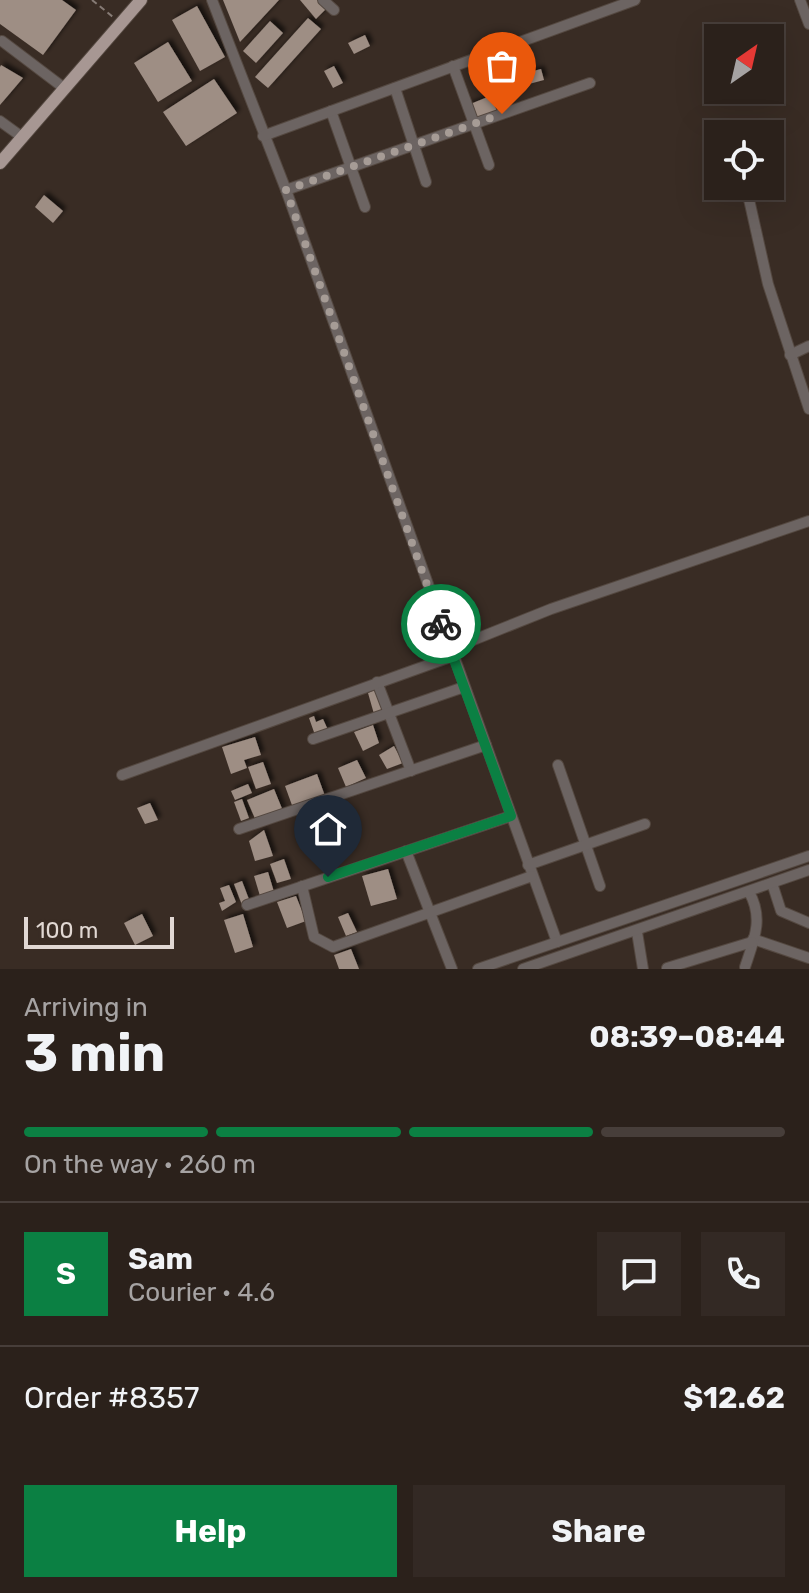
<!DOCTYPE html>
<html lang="en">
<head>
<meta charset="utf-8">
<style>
	body { margin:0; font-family:Rubik,sans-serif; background:#332924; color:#f1f3f6; height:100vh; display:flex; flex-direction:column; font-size:30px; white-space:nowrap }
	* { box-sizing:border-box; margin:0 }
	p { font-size:26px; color:#a6a3a3 }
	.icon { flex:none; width:44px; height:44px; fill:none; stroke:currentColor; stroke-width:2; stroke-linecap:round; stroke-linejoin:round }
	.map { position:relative; height:969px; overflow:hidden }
	.details { display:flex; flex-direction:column; background:#2b211b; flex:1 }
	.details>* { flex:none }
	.needle { width:52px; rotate:34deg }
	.buttons { position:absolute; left:704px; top:24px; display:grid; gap:16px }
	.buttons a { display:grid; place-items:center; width:80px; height:80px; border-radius:0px; background:#2b211b; box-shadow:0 8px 32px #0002,0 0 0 2px #473e3a; font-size:40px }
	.scale { position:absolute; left:24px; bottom:20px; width:150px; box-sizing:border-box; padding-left:8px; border:4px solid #e1d8d3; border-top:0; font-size:22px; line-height:28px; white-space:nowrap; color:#e1d8d3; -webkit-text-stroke:6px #392c24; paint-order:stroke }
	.pin { position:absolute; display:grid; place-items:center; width:68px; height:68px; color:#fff; margin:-82px -34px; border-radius:50% 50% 50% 0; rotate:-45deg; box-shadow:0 0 8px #0007 }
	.pin .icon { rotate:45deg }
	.courier { position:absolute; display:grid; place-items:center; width:80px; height:80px; margin:-40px; border:6px solid #0b8043; border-radius:50%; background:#fff; color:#222; box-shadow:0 2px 10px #0007 }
	.head em { font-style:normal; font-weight:700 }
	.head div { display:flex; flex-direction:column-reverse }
	.head { display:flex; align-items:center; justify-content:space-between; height:136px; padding:0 24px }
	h1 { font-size:52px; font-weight:700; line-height:60px }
	.bar { display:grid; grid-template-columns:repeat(4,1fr); gap:12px 8px; align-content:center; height:96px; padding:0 24px }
	.bar i { height:10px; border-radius:6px; background:#473e3a }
	.bar .active { background:#0b8043 }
	.bar p { grid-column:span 4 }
	.line { display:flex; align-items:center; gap:20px; padding:0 24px; border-top:2px solid #473e3a }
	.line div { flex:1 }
	.round { display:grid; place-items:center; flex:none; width:84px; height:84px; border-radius:0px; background:#332924 }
	.button { display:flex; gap:16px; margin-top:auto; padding:16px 24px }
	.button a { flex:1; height:92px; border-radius:0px; background:#0b8043; color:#fff; font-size:32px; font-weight:700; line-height:92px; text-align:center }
	.button a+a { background:#332924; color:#f1f3f6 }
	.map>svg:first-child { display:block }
</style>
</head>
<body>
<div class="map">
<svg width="809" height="969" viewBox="0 0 809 969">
	<defs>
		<filter id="shadow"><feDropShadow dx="3.5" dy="-3.5" stdDeviation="2" flood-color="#0009"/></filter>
	</defs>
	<rect width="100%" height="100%" fill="#392c24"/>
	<!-- building -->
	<g fill="#9e8e84" filter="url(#shadow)">
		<polygon points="0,0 62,0 76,10 43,55 0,24"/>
		<polygon points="223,0 279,0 240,42"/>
		<polygon points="300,0 320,0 328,7 316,19"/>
		<polygon points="197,6 225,57 200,71 172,20"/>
		<polygon points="308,18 321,29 268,88 255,77"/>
		<polygon points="270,21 283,33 256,63 243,51"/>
		<polygon points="365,35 370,46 354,54 348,43"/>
		<polygon points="168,42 192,81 158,102 134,63"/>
		<polygon points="1,65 23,78 0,105 0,67"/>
		<polygon points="334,66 343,83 333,88 324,71"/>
		<polygon points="541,69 544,80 529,84 526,73"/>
		<polygon points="523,73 526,86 513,89 510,76"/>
		<polygon points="214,79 237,113 186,146 163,112"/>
		<polygon points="490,96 497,111 474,120 468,105"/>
		<polygon points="44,195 63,211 53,223 35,207"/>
		<polygon points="374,690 384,711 374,714 368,693"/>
		<polygon points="314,716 316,722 323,719 328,730 315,735 309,718"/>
		<polygon points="373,725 379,743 363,751 354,732"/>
		<polygon points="255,737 261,755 244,760 247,768 231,774 222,747"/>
		<polygon points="394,746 403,763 387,769 379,755"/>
		<polygon points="357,760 366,778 346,787 338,768"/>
		<polygon points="263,762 271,784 256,789 248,767"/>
		<polygon points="317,774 325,796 293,808 285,786"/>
		<polygon points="248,784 252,793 235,800 231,791"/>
		<polygon points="274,789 283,811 256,821 247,800"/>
		<polygon points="242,799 249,818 241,821 234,802"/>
		<polygon points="150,803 158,820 145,824 137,808"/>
		<polygon points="264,830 273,856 255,861 249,841"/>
		<polygon points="284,859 291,879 277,883 270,864"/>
		<polygon points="388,869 397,899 371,906 362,876"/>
		<polygon points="268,872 274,892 260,896 254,876"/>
		<polygon points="242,881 250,902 242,905 234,884"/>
		<polygon points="229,885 236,902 222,911 219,903 225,901 220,888"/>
		<polygon points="296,896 306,921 287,928 277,902"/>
		<polygon points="348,913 357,932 346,936 338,917"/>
		<polygon points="142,914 153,936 135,945 124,923"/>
		<polygon points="243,914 253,947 235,953 224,920"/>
		<polygon points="351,949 359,969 339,969 334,955"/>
	</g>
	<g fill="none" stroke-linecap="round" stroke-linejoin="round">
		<defs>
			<g id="minor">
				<polyline points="212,0 286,190 557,942"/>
				<polyline points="323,0 334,10"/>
				<polyline points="800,0 809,24"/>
				<polyline points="2,41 64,88"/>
				<polyline points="453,66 489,165"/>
				<polyline points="395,88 426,182"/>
				<polyline points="331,111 365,207"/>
				<polyline points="0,121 22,137"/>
				<polyline points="263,136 635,0"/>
				<polyline points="746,186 768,284 809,409"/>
				<polyline points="286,190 590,83"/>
				<polyline points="790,355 809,346"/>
				<polyline points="451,649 551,609 809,521"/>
				<polyline points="377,682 411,771"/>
				<polyline points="313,739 464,687"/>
				<polyline points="558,765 600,886"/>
				<polyline points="122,775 453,656"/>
				<polyline points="239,829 486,745"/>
				<polyline points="406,851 452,969"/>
				<polyline points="528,865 645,824"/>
				<polyline points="772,883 781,911 809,923"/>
				<polyline points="302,886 314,937 333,947 532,876"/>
				<polyline points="247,905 511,816"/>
				<polyline points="637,932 643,969"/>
				<polyline points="753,939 809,958"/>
				<path d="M745,967C754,940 764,918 749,892"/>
				<polyline points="667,968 752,942"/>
				<polyline points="478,969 809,856"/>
				<polyline points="523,969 809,870"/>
			</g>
			<polyline id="major" points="0,163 141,0"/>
		</defs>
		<!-- minor casing -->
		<use href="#minor" stroke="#544840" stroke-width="12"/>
		<!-- major casing -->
		<use href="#major" stroke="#544840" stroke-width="14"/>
		<!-- path -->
		<polyline stroke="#867b75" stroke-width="2" stroke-dasharray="6 4" stroke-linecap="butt" points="92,0 113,17"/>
		<!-- minor -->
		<use href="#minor" stroke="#6c6462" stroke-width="10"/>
		<!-- major -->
		<use href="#major" stroke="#a79793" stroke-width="12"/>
	</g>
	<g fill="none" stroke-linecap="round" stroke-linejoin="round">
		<!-- done -->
		<polyline stroke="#a69c96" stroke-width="8" stroke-dasharray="0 14.4" points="441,624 286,190 502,114"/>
		<!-- route -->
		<polyline stroke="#0b8043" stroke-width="10" points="328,877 511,816 441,624"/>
	</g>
</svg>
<div class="buttons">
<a><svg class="needle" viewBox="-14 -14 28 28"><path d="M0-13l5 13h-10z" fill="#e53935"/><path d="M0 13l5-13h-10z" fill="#a6a3a3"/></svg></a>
<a><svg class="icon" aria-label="locate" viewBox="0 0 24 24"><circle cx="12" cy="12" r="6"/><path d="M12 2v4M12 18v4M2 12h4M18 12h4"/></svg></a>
</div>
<div class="scale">100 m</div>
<div class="pin" style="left:502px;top:114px;background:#ea580c"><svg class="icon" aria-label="bag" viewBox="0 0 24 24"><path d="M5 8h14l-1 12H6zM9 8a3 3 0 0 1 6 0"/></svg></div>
<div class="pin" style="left:328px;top:877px;background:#1f2937"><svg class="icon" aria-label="home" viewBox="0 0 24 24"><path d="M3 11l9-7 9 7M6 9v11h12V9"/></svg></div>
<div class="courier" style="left:441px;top:624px"><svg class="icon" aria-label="bike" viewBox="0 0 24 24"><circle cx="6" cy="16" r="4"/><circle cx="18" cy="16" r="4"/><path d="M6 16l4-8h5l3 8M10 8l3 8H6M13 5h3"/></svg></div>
</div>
<section class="details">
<div class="head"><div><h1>3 min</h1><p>Arriving in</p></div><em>08:39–08:44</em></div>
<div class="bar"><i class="active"></i><i class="active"></i><i class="active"></i><i></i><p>On the way · 260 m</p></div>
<div class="line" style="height:144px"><b class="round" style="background:#0b8043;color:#fff">S</b><div><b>Sam</b><p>Courier · 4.6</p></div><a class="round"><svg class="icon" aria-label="chat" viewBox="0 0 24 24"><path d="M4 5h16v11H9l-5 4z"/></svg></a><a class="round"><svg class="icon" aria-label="phone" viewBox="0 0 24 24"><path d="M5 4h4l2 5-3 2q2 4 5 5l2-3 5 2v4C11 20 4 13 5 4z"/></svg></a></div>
<div class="line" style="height:104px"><div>Order #8357</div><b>$12.62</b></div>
<div class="button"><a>Help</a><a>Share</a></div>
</section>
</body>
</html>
